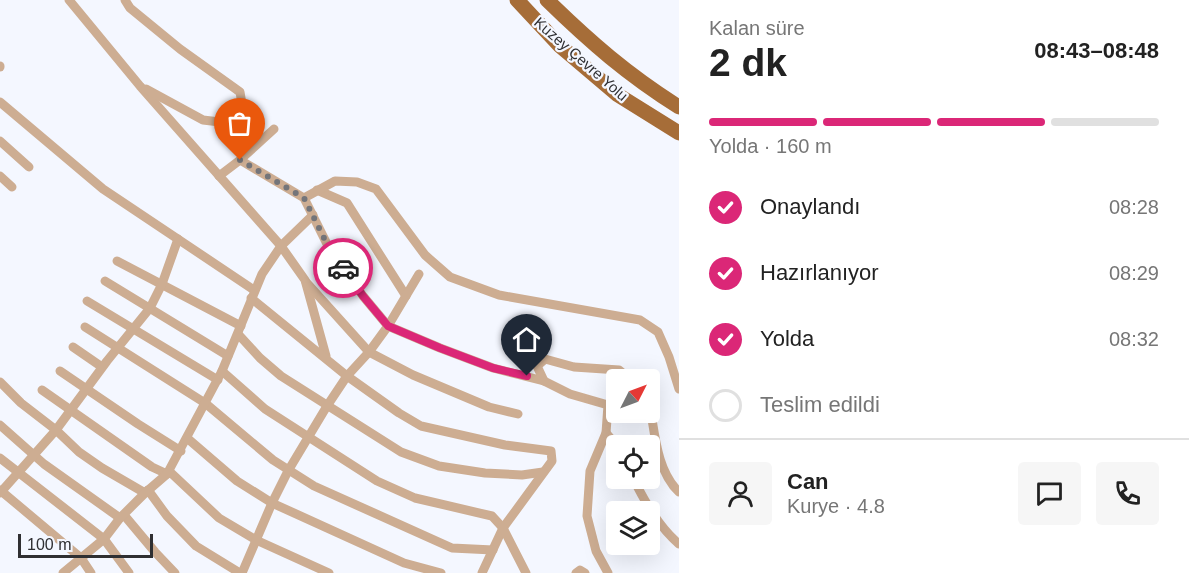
<!DOCTYPE html>
<html lang="tr">
<head>
<meta charset="utf-8">
<style>
	body { margin:0; font-family:Helvetica,sans-serif; background:#f6f6f6; color:#222; height:100vh; display:flex; flex-direction:column; font-size:22px; white-space:nowrap }
	* { box-sizing:border-box; margin:0 }
	p { font-size:20px; color:#767676 }
	.icon { flex:none; width:33px; height:33px; fill:none; stroke:currentColor; stroke-width:2; stroke-linecap:round; stroke-linejoin:round }
	.map { position:relative; flex:1; overflow:hidden }
	.details { display:flex; flex-direction:column; background:#fff; width:510px }
	.details>* { flex:none }
	.needle { width:39px; rotate:48deg }
	.fabs { position:absolute; left:606px; top:369px; display:grid; gap:12px }
	.fabs a { display:grid; place-items:center; width:54px; height:54px; border-radius:6px; background:#fff; box-shadow:0 6px 24px #0002; font-size:30px }
	.scale { position:absolute; left:18px; bottom:15px; width:135px; box-sizing:border-box; padding-left:6px; border:3px solid #2f2f32; border-top:0; font-size:16px; line-height:21px; white-space:nowrap; color:#2f2f32; -webkit-text-stroke:4px #f4f7ff; paint-order:stroke }
	.pin { position:absolute; display:grid; place-items:center; width:51px; height:51px; color:#fff; margin:-62px -26px; border-radius:50% 50% 50% 0; rotate:-45deg; box-shadow:0 0 6px #0007 }
	.pin .icon { rotate:45deg }
	.courier { position:absolute; display:grid; place-items:center; width:60px; height:60px; margin:-30px; border:4px solid #db2777; border-radius:50%; background:#fff; color:#222; box-shadow:0 2px 8px #0007 }
	.summary em { font-style:normal; font-weight:700 }
	.summary div { display:flex; flex-direction:column-reverse }
	.summary { display:flex; align-items:center; justify-content:space-between; height:102px; padding:0 30px }
	h1 { font-size:39px; font-weight:700; line-height:45px }
	.bar { display:grid; grid-template-columns:repeat(4,1fr); gap:9px 6px; align-content:center; height:72px; padding:0 30px }
	.bar i { height:8px; border-radius:4px; background:#e0e0e0 }
	.bar .selected { background:#db2777 }
	.bar p { grid-column:span 4 }
	.line { display:flex; align-items:center; gap:15px; padding:0 30px; border-top:2px solid #e0e0e0 }
	.line div { flex:1 }
	.round { display:grid; place-items:center; flex:none; width:63px; height:63px; border-radius:6px; background:#f6f6f6 }
	ol { padding:0 30px; list-style:none }
	li { display:flex; align-items:center; gap:18px; height:66px }
	li p { margin-inline-start:auto }
	li .icon { padding:6px; border-radius:50%; background:#db2777; color:#fff; stroke-width:4 }
	li:last-child { color:#767676 }
	li i { width:33px; height:33px; border:3px solid #e0e0e0; border-radius:50% }
	main { display:flex; flex:1; min-height:0 }
	.map>svg:first-child { display:block }
</style>
</head>
<body>
<main>
<div class="map">
<svg width="679" height="573" viewBox="0 0 679 573">
	<rect width="100%" height="100%" fill="#f4f7ff"/>
	<g fill="none" stroke-linecap="round" stroke-linejoin="round">
		<!-- street -->
		<g stroke="#cdad92" stroke-width="9">
			<polyline points="69,0 140,86 281,246 305,280 326,356"/>
			<polyline points="125,0 130,8 180,49 240,92 243,110 228,123 203,120 146,89"/>
			<polyline points="0,66 0,67"/>
			<polyline points="0,102 103,189 254,290"/>
			<polyline points="0,141 29,167"/>
			<polyline points="240,160 304,198 329,248 363,296 388,326 440,348 493,368 544,381 570,394 608,405 606,433 590,471 587,516 596,551 608,573"/>
			<polyline points="0,176 12,187"/>
			<polyline points="219,176 240,160 274,129"/>
			<polyline points="317,190 347,203 406,296"/>
			<polyline points="304,198 335,181 357,182 376,189 425,255 450,277 499,295 640,320 658,332 669,357 679,389"/>
			<polyline points="117,261 241,326"/>
			<polyline points="105,281 228,356"/>
			<polyline points="306,282 369,352 413,375 489,407 518,414"/>
			<polyline points="251,298 347,376 399,413 421,426 505,445 551,451 552,461 503,528 482,573"/>
			<polyline points="87,301 218,380"/>
			<polyline points="85,327 205,403 273,460 314,486 452,548 493,550"/>
			<polyline points="238,334 260,358 281,376 401,452 439,466 485,473 522,475 543,472"/>
			<polyline points="73,347 102,367"/>
			<polyline points="60,371 138,424 181,451"/>
			<polyline points="222,371 265,409 377,481 415,498 492,516 503,528 526,573"/>
			<polyline points="544,381 537,366 545,359 574,367 619,370 631,380"/>
			<polyline points="0,382 21,403 56,430 79,452 102,468 145,493"/>
			<polyline points="42,390 152,467 167,474"/>
			<path d="M650,407C655,435 657,471 679,492"/>
			<polyline points="0,425 44,464 120,518"/>
			<polyline points="606,433 617,446"/>
			<polyline points="187,438 237,481 272,503 404,563 441,573"/>
			<polyline points="0,458 104,539 129,573"/>
			<polyline points="169,471 219,518 256,540 329,573"/>
			<path d="M633,478C645,502 659,527 679,544"/>
			<polyline points="0,490 81,558 91,573"/>
			<polyline points="148,490 167,516 196,546 240,573"/>
			<polyline points="0,493 56,430 107,361 150,308 162,284 178,239"/>
			<polyline points="124,515 155,552 175,573"/>
			<polyline points="63,573 104,539 120,518 145,493 167,474 222,371 262,274 281,246 313,215"/>
			<polyline points="242,573 272,503 288,471 327,406 347,376 369,352 388,326 419,274"/>
			<polyline points="576,573 580,570 585,573"/>
		</g>
		<!-- primary -->
		<g stroke="#a66d38" stroke-width="15">
			<polyline points="517,0 559,45 618,95 679,133"/>
			<path d="M547,0C590,42 628,75 679,107"/>
		</g>
	</g>
	<g fill="none" stroke-linecap="round" stroke-linejoin="round">
		<!-- done -->
		<polyline stroke="#74757a" stroke-width="6" stroke-dasharray="0 10.8" points="240,160 304,198 329,248 343,268"/>
		<!-- route -->
		<polyline stroke="#db2777" stroke-width="8" points="343,268 363,296 388,326 440,348 493,368 527,376"/>
	</g>
	<g text-anchor="middle" stroke-width="4.5" stroke-linejoin="round" paint-order="stroke">
		<!-- street labels -->
		<g font-size="15" fill="#2f2f32" stroke="#f4f7ff">
			<text transform="translate(581 59) rotate(41)" y="5">Kuzey Çevre Yolu</text>
		</g>
	</g>
</svg>
<div class="fabs">
<a><svg class="needle" viewBox="-14 -14 28 28"><path d="M0-13l5 13h-10z" fill="#e53935"/><path d="M0 13l5-13h-10z" fill="#767676"/></svg></a>
<a><svg class="icon" aria-label="locate" viewBox="0 0 24 24"><circle cx="12" cy="12" r="6"/><path d="M12 2v4M12 18v4M2 12h4M18 12h4"/></svg></a>
<a><svg class="icon" aria-label="layers" viewBox="0 0 24 24"><path d="M12 4l9 5-9 5-9-5zM3 14l9 5 9-5"/></svg></a>
</div>
<div class="scale">100 m</div>
<div class="pin" style="left:240px;top:160px;background:#ea580c"><svg class="icon" aria-label="bag" viewBox="0 0 24 24"><path d="M5 8h14l-1 12H6zM9 8a3 3 0 0 1 6 0"/></svg></div>
<div class="pin" style="left:527px;top:376px;background:#1f2937"><svg class="icon" aria-label="home" viewBox="0 0 24 24"><path d="M3 11l9-7 9 7M6 9v11h12V9"/></svg></div>
<div class="courier" style="left:343px;top:268px"><svg class="icon" aria-label="car" viewBox="0 0 24 24"><path d="M5 17H2v-5l4-1 3-4h7l3 4 3 1v5h-3M9 17h6M6 11h13"/><circle cx="7" cy="17" r="2"/><circle cx="17" cy="17" r="2"/></svg></div>
</div>
<section class="details">
<div class="summary"><div><h1>2 dk</h1><p>Kalan süre</p></div><em>08:43–08:48</em></div>
<div class="bar"><i class="selected"></i><i class="selected"></i><i class="selected"></i><i></i><p>Yolda · 160 m</p></div>
<ol>
<li><svg class="icon" aria-label="check" viewBox="0 0 24 24"><path d="M5 12l5 5 9-10"/></svg>Onaylandı<p>08:28</p></li>
<li><svg class="icon" aria-label="check" viewBox="0 0 24 24"><path d="M5 12l5 5 9-10"/></svg>Hazırlanıyor<p>08:29</p></li>
<li><svg class="icon" aria-label="check" viewBox="0 0 24 24"><path d="M5 12l5 5 9-10"/></svg>Yolda<p>08:32</p></li>
<li><i></i>Teslim edildi</li>
</ol>
<div class="line" style="height:108px"><a class="round"><svg class="icon" aria-label="person" viewBox="0 0 24 24"><circle cx="12" cy="8" r="4"/><path d="M4 21q1-7 8-7t8 7"/></svg></a><div><b>Can</b><p>Kurye · 4.8</p></div><a class="round"><svg class="icon" aria-label="chat" viewBox="0 0 24 24"><path d="M4 5h16v11H9l-5 4z"/></svg></a><a class="round"><svg class="icon" aria-label="phone" viewBox="0 0 24 24"><path d="M5 4h4l2 5-3 2q2 4 5 5l2-3 5 2v4C11 20 4 13 5 4z"/></svg></a></div>
</section>
</main>
</body>
</html>
